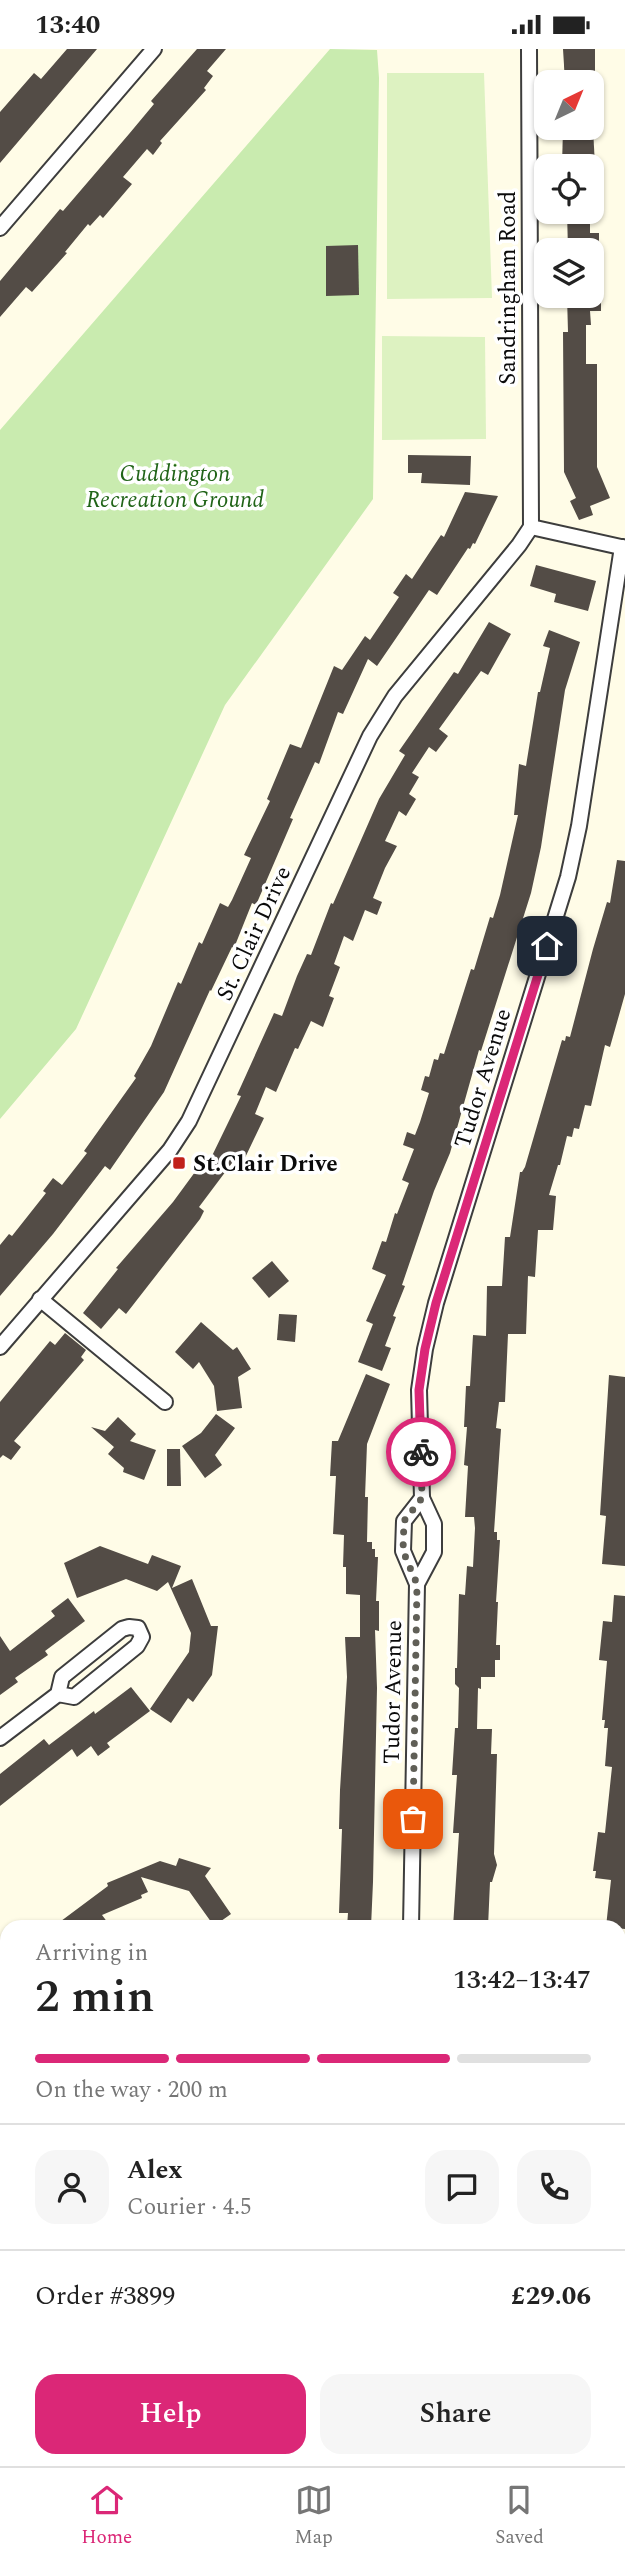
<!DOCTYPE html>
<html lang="en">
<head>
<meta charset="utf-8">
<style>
	body { margin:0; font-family:Spectral,serif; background:#f6f6f6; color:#222; height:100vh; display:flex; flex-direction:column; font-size:26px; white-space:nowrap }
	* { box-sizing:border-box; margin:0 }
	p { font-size:23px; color:#767676 }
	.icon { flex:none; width:38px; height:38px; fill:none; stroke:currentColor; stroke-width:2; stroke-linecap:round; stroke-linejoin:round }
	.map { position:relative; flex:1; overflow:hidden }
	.details { position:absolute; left:0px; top:1871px; width:626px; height:548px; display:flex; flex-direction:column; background:#fff; border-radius:21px 21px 0 0; box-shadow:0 2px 5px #0004 }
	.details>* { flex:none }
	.needle { width:46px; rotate:43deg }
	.tools { position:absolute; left:534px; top:21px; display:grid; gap:14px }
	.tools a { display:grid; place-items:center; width:70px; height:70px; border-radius:14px; background:#fff; box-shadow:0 2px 5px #0004; font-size:35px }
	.pin { position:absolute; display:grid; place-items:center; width:60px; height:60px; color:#fff; margin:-30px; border-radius:14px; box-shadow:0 4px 10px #0006 }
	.courier { position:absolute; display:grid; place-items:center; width:70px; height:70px; margin:-35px; border:5px solid #db2777; border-radius:50%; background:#fff; color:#222; box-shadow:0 2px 9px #0007 }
	.overview em { font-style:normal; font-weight:600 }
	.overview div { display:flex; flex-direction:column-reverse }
	.overview { display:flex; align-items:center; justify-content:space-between; height:119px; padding:0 35px }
	h1 { font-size:46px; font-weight:600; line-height:52px }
	.bar { display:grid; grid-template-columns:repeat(4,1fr); gap:10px 7px; align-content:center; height:84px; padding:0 35px }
	.bar i { height:9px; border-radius:5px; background:#e0e0e0 }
	.bar .selected { background:#db2777 }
	.bar p { grid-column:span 4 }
	.line { display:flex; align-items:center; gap:18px; padding:0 35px; border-top:2px solid #e0e0e0 }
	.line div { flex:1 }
	.round { display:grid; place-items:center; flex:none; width:74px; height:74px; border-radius:21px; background:#f6f6f6 }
	.primary-button { display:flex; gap:14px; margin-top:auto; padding:14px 35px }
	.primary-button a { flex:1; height:80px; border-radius:21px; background:#db2777; color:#fff; font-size:28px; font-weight:600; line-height:80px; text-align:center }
	.primary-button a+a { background:#f6f6f6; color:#222 }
	.status { display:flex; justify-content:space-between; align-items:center; height:49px; padding:0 35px; background:#fff; direction:ltr }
	.status svg { height:19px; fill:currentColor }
	.menu { display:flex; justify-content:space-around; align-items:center; height:98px; border-top:2px solid #e0e0e0; background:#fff; font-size:19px; color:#767676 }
	.menu a { display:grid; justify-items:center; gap:4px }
	.menu .selected { color:#db2777 }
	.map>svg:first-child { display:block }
</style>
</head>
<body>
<div class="status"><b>13:40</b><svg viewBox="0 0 49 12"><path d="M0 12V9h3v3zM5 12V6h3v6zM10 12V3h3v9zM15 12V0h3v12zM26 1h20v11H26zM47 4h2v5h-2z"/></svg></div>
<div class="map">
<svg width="625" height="2417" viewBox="0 0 625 2417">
	<rect width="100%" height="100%" fill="#fffce7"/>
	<!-- green -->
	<polygon fill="#c9ebaf" points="330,0 377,1 379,29 373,450 225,656 76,980 0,1070 0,381"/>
	<!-- pitch -->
	<g fill="#ddf2c1">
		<polygon points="387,24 484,24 492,249 387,250"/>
		<polygon points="382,287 485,288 486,390 382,391"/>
	</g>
	<!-- building -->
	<g fill="#534c46">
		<polygon points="67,0 97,0 0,114 0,63 34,24 41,30"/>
		<polygon points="197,0 226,0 207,22 213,27 204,39 206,41 160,92 162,94 153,106 147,100 123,128 132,135 103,169 100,166 90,177 88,175 65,203 67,204 32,243 26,238 0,268 0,232 60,160 63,162 129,85 154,55 151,52"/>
		<polygon points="563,0 595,0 595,33 565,33"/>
		<polygon points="563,79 593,79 595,117 562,117"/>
		<polygon points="567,163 590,163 590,184 599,184 599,201 568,201"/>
		<polygon points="358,196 359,246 326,247 326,197"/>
		<polygon points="567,247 601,247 601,262 590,262 591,276 586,276 586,315 597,315 597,418 610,449 590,457 593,466 579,471 570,452 576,449 564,423 563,283 568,283"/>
		<polygon points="408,406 471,407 470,436 421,434 422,424 408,424"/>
		<polygon points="465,443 498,447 475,495 473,494 470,500 468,499 437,546 429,541 377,617 368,610 343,665 338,663 319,715 315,713 290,769 293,770 256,856 252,854 234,899 232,898 211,942 210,941 164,1043 110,1121 105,1117 53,1185 0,1247 0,1196 9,1185 12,1187 46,1144 43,1142 53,1129 62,1136 87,1104 84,1102 136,1029 134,1027 151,997 178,933 181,935 199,893 202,895 220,854 228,858 232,851 251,809 244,806 270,752 267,750 290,695 301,699 334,617 342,621 365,587 370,591 399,548 393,544 406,525 412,530 441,486 444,488"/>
		<polygon points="536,516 596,532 588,562 554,553 556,545 530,537"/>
		<polygon points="489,573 511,585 488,626 481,622 439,680 448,687 436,703 429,698 412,724 419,728 409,745 416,750 406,767 399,762 385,792 397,797 385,819 373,849 382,853 377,866 365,861 353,892 344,887 334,915 340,918 329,947 334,949 323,978 311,972 298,1000 295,999 276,1043 266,1038 255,1065 264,1069 243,1113 235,1110 199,1158 204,1162 200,1170 126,1265 119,1259 101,1280 83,1264 118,1220 116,1219 173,1153 206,1108 210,1111 241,1047 237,1046 274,964 282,967 297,927 307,905 311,906 331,854 333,855 379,750 405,706 399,702 454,623 458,625"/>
		<polygon points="549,581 580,593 565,641 541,798 531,844 481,1002 479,1001 450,1104 434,1142 402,1236 405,1237 393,1267 396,1268 385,1297 391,1299 382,1322 358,1313 373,1275 366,1272 386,1226 372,1220 382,1192 386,1193 395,1164 397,1165 409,1134 402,1131 414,1100 403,1096 407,1083 415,1086 420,1073 429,1044 421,1041 425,1027 429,1028 434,1010 438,1011 440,1004 444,1005 471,920 474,921 490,868 493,869 500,846 518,766 514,766 519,715 526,717 538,643 540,643 550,599 543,597"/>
		<polygon points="617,811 625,812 625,945 610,998 605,996 591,1057 585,1056 579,1080 574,1079 572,1088 567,1087 560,1116 558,1116 549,1146 556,1147 553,1181 538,1181 535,1228 528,1227 526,1285 508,1285 505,1353 499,1353 496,1379 501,1380 494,1483 497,1483 497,1491 500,1491 496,1553 498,1553 496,1596 500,1596 500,1611 495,1611 495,1628 481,1628 481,1640 478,1639 477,1680 492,1680 491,1705 497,1705 494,1805 497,1816 492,1833 490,1833 488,1878 453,1878 459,1784 453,1784 457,1726 452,1726 455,1679 458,1679 459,1639 455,1635 455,1619 457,1619 459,1545 465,1546 467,1517 473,1518 475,1479 474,1468 465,1468 468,1417 464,1416 467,1378 464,1378 466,1337 470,1337 473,1286 486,1287 487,1237 502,1237 505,1188 510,1188 520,1123 522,1123 525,1118 562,991 565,992 566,987 570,988 593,900 607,853 610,854"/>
		<polygon points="272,1212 289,1232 269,1249 252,1229"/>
		<polygon points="279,1265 297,1266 295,1293 277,1291"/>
		<polygon points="201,1273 233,1301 237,1298 251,1320 238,1328 242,1359 217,1362 214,1337 199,1313 193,1320 175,1303"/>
		<polygon points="65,1284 86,1301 81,1308 84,1311 14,1392 21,1398 11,1411 3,1406 0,1409 0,1353 50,1292 55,1296"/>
		<polygon points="366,1325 390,1335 367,1395 365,1448 368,1448 367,1493 372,1493 372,1500 375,1500 375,1508 378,1508 376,1552 379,1552 379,1582 375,1581 377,1639 373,1833 371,1878 347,1878 348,1864 339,1864 342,1780 339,1780 340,1741 347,1628 345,1588 360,1588 360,1546 346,1545 346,1518 343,1518 344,1486 333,1485 336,1427 330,1427 332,1392 338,1392"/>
		<polygon points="609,1326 625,1328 625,1517 602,1515 606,1467 600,1466"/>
		<polygon points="216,1365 235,1379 215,1406 222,1416 205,1429 182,1397 201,1384"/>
		<polygon points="118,1368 136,1385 130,1392 156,1401 144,1431 123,1423 124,1419 108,1405 114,1398 91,1378 105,1382"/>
		<polygon points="167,1400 180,1400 181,1437 167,1437"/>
		<polygon points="100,1497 148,1515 152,1506 181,1517 172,1539 192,1530 211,1577 218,1577 212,1626 193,1653 188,1649 171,1674 150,1660 189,1603 191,1584 168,1533 157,1542 126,1530 77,1549 64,1514"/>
		<polygon points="614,1546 625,1547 625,1880 606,1878 611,1831 595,1829 596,1822 593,1822 598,1783 605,1784 612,1718 605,1717 608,1679 604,1679 605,1671 602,1671 607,1612 599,1611 603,1572 612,1573"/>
		<polygon points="68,1549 85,1572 45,1602 48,1606 15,1629 18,1633 0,1646 0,1587 10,1602 55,1567 51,1562"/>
		<polygon points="131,1638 150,1662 107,1694 110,1698 98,1707 91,1697 77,1708 72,1700 0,1757 0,1725 44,1690 49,1696 94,1662 95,1665"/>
		<polygon points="179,1809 211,1819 205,1827 231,1865 214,1877 189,1842 141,1828 148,1843 141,1846 142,1849 102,1866 111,1878 53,1878 108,1837 107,1834 160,1812 176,1817"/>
	</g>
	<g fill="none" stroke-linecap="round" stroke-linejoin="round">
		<defs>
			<g id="minor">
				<polyline points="529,0 531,478"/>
				<polyline points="0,179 154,0"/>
				<polyline points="531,478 625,499"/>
				<polyline points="40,1250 165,1353"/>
				<polyline points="0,1298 170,1101 189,1072 370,687 395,647 519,496 531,478"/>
				<polyline points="417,1535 434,1503 434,1475 422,1449 419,1341 425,1300 436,1254 568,828 579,777 622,498"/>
				<polyline points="0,1689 58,1645 62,1628 122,1580 129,1578 138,1579 142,1588 137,1597 74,1648 58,1645"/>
				<polyline points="411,1878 417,1535 403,1502 404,1472 422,1449"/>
				<polyline points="0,2006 7,2001"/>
				<polyline points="0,2271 7,2268"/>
				<polyline points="419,2412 424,2417"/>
				<polyline points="396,2417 397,2412"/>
			</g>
		</defs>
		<!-- minor casing -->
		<use href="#minor" stroke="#3d3d3d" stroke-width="18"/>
		<!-- minor -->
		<use href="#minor" stroke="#fff" stroke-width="14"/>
	</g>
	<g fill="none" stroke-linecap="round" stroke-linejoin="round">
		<!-- done -->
		<polyline stroke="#605f57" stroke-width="7" stroke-dasharray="0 12.6" points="413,1770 417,1535 403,1502 404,1472 422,1449 421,1403"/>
		<!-- route -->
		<polyline stroke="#db2777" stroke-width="9" points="421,1403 419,1341 425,1300 436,1254 547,897"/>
	</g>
	<!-- markers -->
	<rect fill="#c1211a" stroke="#fff" stroke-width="2.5" x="172" y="1107" width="14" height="14" rx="3.5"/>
	<g text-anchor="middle" stroke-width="7" stroke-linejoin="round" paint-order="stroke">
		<!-- street labels -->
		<g font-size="23" fill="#0a0a0a" stroke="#fff">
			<text transform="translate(507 239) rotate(-90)" y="8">Sandringham Road</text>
			<text transform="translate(253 884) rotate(-65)" y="8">St. Clair Drive</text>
			<text transform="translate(482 1029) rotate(-73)" y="8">Tudor Avenue</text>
			<text transform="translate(392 1643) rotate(-89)" y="8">Tudor Avenue</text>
		</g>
		<!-- park labels -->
		<g font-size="23" font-style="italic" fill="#216418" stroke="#fff">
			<text x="175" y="432">Cuddington<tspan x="175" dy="26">Recreation Ground</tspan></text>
		</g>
		<!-- poi labels -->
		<g font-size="23" font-weight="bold" fill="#0a0a0a" stroke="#fff" text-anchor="start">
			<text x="193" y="1122">St.Clair Drive</text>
		</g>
	</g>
</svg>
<div class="tools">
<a><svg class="needle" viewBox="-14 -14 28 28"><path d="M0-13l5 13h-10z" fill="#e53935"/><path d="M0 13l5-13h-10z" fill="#767676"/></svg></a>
<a><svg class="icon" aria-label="locate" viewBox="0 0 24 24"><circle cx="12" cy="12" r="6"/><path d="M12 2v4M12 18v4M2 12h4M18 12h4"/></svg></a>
<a><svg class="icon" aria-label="layers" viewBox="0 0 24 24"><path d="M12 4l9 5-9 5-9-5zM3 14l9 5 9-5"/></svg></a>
</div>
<div class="pin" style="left:413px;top:1770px;background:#ea580c"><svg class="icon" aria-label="bag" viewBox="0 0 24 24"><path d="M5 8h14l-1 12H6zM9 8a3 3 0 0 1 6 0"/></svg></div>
<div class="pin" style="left:547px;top:897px;background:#1f2937"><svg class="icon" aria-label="home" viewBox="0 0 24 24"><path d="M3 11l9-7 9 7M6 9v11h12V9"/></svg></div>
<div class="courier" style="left:421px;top:1403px"><svg class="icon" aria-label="bike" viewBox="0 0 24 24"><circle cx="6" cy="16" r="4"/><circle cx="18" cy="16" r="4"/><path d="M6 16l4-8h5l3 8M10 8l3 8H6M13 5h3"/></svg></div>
<section class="details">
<div class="overview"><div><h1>2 min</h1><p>Arriving in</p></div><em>13:42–13:47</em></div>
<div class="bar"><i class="selected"></i><i class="selected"></i><i class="selected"></i><i></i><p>On the way · 200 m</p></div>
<div class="line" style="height:126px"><a class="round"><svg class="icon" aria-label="person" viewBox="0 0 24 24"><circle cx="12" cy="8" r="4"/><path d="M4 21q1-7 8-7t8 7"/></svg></a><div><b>Alex</b><p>Courier · 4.5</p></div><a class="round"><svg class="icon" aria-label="chat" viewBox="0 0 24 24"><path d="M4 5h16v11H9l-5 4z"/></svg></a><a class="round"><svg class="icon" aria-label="phone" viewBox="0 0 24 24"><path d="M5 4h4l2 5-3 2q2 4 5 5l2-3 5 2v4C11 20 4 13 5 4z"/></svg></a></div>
<div class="line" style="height:91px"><div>Order #3899</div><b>£29.06</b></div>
<div class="primary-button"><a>Help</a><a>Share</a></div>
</section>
</div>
<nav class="menu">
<a class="selected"><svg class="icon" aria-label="home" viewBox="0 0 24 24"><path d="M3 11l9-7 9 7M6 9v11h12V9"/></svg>Home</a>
<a><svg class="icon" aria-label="map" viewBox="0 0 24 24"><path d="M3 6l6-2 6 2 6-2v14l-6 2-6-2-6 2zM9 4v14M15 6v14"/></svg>Map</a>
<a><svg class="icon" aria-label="saved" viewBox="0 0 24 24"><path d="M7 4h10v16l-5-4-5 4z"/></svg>Saved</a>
</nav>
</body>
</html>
